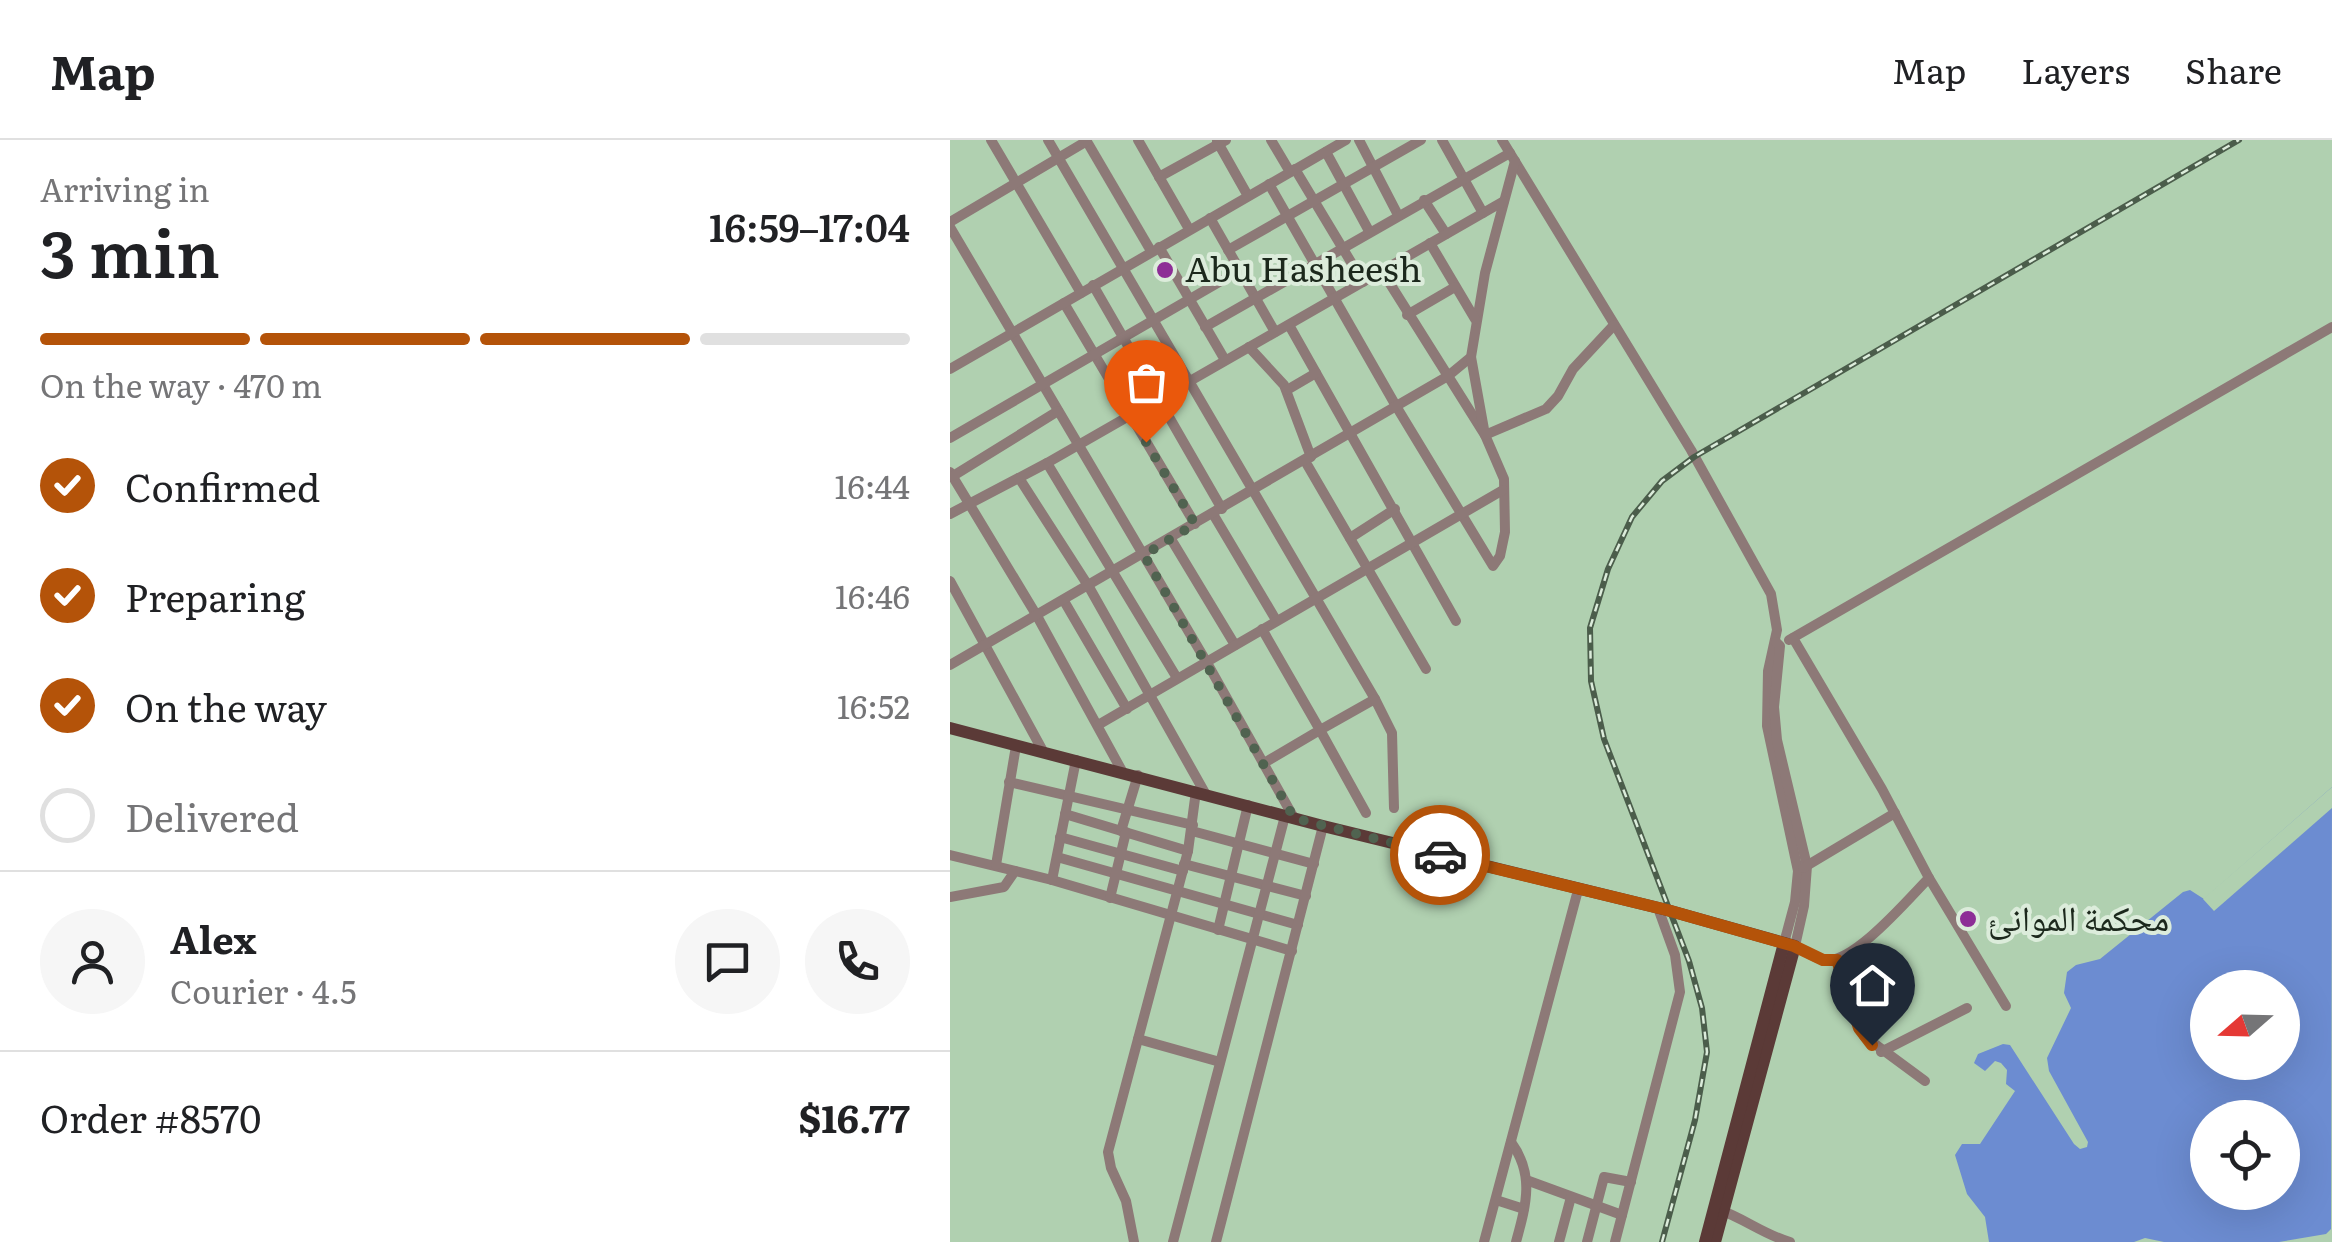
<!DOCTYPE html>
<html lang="en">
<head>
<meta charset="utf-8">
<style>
	body { margin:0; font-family:Literata,"Noto Naskh Arabic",serif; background:#f6f6f6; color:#202124; height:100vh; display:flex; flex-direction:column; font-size:38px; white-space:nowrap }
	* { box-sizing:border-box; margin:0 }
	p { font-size:32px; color:#757577 }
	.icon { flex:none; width:55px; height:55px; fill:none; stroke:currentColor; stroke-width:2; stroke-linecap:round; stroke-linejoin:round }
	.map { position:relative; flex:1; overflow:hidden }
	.details { display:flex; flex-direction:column; background:#fff; width:950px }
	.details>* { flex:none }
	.needle { width:65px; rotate:250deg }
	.tools { position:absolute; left:1240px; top:830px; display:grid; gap:20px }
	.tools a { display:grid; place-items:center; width:110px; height:110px; border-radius:50%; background:#fff; box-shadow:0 10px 40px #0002; font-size:50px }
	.pin { position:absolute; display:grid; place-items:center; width:85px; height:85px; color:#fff; margin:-102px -42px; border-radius:50% 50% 50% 0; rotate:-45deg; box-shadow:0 0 10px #0007 }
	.pin .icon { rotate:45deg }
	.courier { position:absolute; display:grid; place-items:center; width:100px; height:100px; margin:-50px; border:8px solid #b45309; border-radius:50%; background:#fff; color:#222; box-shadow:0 2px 12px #0007 }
	.overview em { font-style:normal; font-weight:600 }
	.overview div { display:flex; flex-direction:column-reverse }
	.overview { display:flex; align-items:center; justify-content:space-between; height:170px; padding:0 40px }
	h1 { font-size:65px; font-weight:600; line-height:75px }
	.bar { display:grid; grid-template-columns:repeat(4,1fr); gap:15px 10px; align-content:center; height:120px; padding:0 40px }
	.bar i { height:12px; border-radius:8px; background:#e0e0e0 }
	.bar .active { background:#b45309 }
	.bar p { grid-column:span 4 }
	.line { display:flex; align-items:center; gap:25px; padding:0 40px; border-top:2px solid #e0e0e0 }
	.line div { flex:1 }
	.round { display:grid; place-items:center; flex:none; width:105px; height:105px; border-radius:52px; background:#f6f6f6 }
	ol { padding:0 40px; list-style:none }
	li { display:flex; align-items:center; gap:30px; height:110px }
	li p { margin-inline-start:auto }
	li .icon { padding:10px; border-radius:50%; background:#b45309; color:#fff; stroke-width:4 }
	li:last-child { color:#757577 }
	li i { width:55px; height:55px; border:5px solid #e0e0e0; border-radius:50% }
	header { display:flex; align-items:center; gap:60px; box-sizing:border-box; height:140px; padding:0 50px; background:#fff; border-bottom:2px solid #e0e0e0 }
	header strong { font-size:48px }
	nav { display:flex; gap:55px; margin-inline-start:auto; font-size:35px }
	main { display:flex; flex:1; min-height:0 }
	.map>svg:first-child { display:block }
</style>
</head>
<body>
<header>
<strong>Map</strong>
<nav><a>Map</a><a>Layers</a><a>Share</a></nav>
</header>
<main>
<section class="details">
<div class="overview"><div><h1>3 min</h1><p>Arriving in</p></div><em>16:59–17:04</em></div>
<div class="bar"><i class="active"></i><i class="active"></i><i class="active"></i><i></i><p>On the way · 470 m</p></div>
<ol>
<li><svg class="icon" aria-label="check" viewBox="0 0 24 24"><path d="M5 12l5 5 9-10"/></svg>Confirmed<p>16:44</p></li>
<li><svg class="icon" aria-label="check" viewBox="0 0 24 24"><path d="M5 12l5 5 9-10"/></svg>Preparing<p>16:46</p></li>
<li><svg class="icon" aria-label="check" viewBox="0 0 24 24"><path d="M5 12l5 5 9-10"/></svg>On the way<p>16:52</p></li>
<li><i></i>Delivered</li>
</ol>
<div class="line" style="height:180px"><a class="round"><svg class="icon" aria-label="person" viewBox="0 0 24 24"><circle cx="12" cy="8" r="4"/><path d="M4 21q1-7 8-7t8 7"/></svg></a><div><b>Alex</b><p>Courier · 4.5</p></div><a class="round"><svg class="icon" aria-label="chat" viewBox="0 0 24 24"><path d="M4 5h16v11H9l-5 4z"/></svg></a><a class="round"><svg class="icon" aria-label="phone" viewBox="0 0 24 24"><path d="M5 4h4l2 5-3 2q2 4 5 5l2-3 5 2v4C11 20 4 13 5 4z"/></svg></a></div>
<div class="line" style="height:130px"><div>Order #8570</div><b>$16.77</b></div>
</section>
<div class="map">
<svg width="1382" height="1102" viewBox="0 0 1382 1102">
	<rect width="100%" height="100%" fill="#b0d0b0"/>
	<!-- water -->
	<path fill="#6c8cd1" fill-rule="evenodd" d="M1382,647L1381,1089L1376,1094L1329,1102H1214L1195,1098L1184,1102H1039L1035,1077L1017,1054L1005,1015L1012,1004H1030L1065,951L1056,944L1057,930L1051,923L1045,921L1035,931L1024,923L1028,914L1053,904L1060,905L1124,1004L1130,1009L1137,1007L1138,1002L1099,931L1097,918L1121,868L1114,853L1117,832L1126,825L1150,819L1233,752L1240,750L1254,759ZM1258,848H1332V922H1258ZM1258,978H1332V1052H1258Z"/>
	<!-- pier -->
	<polygon fill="#b0d0b0" points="1382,647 1382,668 1264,771 1253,759"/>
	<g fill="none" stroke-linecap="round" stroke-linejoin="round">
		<!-- minor -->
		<g stroke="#8d7977" stroke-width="10">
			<polyline points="41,0 131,153"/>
			<polyline points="98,0 425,559 370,590 416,673"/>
			<polyline points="136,0 201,111"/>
			<polyline points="188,0 239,89"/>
			<polyline points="321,0 340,32"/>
			<polyline points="409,0 448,75"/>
			<polyline points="492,0 533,73"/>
			<polyline points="552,0 741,310 821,454 827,490 818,531 817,586 848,731 845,762 834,803"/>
			<polyline points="267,1 298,56"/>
			<polyline points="376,12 419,91"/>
			<polyline points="345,29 413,142"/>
			<polyline points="209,37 276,0"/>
			<polyline points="319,44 446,266 543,426 550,416 555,392 554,339 535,295 498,236 521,217 535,133 565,21"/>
			<polyline points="474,60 496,94"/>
			<polyline points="260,78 325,192"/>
			<polyline points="0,82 137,1"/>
			<polyline points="0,87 256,521 344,678"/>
			<polyline points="480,103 525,179"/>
			<polyline points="209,107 275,220"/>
			<polyline points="278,110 471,0"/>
			<polyline points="143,145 272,369"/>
			<polyline points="114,163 245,384"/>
			<polyline points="457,175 505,147"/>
			<polyline points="339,185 506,481"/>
			<polyline points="255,187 560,13"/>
			<polyline points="299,207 334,245 361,317"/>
			<polyline points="521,217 535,295 596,269 608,256 623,229 664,185"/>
			<polyline points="0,229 396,0"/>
			<polyline points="337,250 366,233"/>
			<polyline points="0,298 290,130"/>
			<polyline points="355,321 476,529"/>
			<polyline points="97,323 227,538"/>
			<polyline points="0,332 87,476 172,631"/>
			<polyline points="3,336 108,271"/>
			<polyline points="69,338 139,447 255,653"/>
			<polyline points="0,374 97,323 554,61"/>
			<polyline points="263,374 326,480"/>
			<polyline points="400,398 445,369"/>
			<polyline points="221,399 285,505"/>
			<polyline points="0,441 94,613"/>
			<polyline points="114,461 177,569"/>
			<polyline points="312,489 370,590 314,623"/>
			<polyline points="839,500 1382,187"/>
			<path d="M826,502L830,506L824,567L827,600L857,726L854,766L845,806C853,810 864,818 874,820C903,825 959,758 979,738L932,649L843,498"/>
			<polyline points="0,525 498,236 432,131"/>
			<polyline points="425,559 442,593 444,668"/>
			<polyline points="148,585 553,350"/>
			<polyline points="59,642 243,685"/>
			<polyline points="115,674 238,711"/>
			<polyline points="171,691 188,635"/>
			<polyline points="242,691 364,724"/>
			<polyline points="110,697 233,731"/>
			<polyline points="0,715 102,740 342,811"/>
			<polyline points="107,717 348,785"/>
			<polyline points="234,724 356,756"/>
			<polyline points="46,725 66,606"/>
			<polyline points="853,728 945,673"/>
			<polyline points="979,738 1056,866"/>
			<polyline points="102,740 126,620"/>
			<polyline points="0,757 54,747 65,731"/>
			<polyline points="160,758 176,692"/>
			<polyline points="268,790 298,665"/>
			<polyline points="887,819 914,896 975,941"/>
			<polyline points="188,899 270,922"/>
			<polyline points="931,912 1017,868"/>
			<path d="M561,1002C585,1035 576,1065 566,1102"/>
			<polyline points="579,1041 672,1075"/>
			<polyline points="546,1060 574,1069"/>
			<path d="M770,1070C795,1079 815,1095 840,1102"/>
			<polyline points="184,1102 176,1061 161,1028 158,1012 238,711 246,651"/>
			<polyline points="223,1102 335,676"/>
			<polyline points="266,1102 373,686"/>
			<polyline points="534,1102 628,750"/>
			<polyline points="609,1102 621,1057"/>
			<polyline points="637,1102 654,1037 681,1042"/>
			<polyline points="665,1102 730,852 725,815 708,768"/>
		</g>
		<!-- major -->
		<g stroke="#5b3a37" stroke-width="12">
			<polyline points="0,588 373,686 717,770 845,806 765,1102"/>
			<polyline points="755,1102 834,803"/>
		</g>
		<defs>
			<polyline id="rail" points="712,1102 745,980 757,912 752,868 739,821 654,599 641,541 640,488 658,429 682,377 712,341 744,317 1289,0"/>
		</defs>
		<!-- rail casing -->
		<use href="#rail" stroke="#4b5d4b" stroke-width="6"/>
		<!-- rail -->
		<use href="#rail" stroke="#dcecdb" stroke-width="2.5" stroke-dasharray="8" stroke-linecap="butt"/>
	</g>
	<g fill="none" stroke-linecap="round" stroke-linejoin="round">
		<!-- done -->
		<polyline stroke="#506350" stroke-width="10" stroke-dasharray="0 18" points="196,302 245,384 194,415 344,678 490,715"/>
		<!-- route -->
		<polyline stroke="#b45309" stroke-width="12" points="490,715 717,770 844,806 873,820 887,820 909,888 922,905"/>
	</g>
	<!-- markers -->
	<g fill="#8d2d96" stroke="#dcecdb" stroke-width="4">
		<circle cx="215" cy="130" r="10"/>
		<circle cx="1018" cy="779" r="10"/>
	</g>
	<g text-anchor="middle" stroke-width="8" stroke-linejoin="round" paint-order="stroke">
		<!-- poi labels -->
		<g font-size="35" fill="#1c281c" stroke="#dcecdb" text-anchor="start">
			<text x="235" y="142">Abu Hasheesh</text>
			<text x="1038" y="791">محكمة الموانئ</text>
		</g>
	</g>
</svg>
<div class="tools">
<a><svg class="needle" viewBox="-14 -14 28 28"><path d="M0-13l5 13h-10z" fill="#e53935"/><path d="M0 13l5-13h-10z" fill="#757577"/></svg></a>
<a><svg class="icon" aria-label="locate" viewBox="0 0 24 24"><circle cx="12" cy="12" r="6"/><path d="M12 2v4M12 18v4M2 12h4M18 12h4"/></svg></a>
</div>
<div class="pin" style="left:196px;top:302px;background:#ea580c"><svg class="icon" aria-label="bag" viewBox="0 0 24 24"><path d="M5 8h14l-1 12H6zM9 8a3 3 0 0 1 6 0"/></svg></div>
<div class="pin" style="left:922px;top:905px;background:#1f2937"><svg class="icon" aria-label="home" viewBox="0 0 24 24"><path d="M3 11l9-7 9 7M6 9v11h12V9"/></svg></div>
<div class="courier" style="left:490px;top:715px"><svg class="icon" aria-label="car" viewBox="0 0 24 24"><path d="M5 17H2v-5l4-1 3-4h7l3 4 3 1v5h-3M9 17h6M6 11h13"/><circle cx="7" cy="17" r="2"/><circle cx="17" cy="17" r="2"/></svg></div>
</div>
</main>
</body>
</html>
